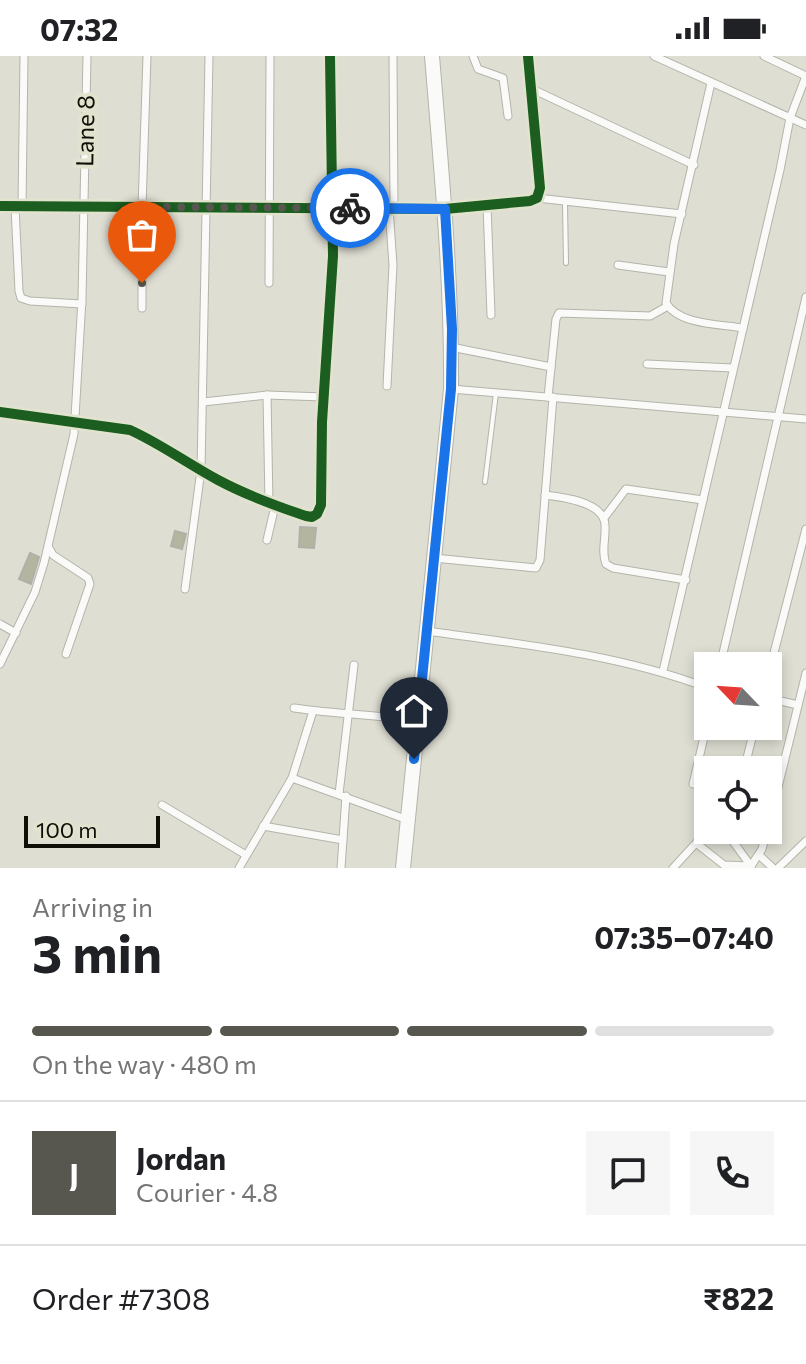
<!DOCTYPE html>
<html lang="en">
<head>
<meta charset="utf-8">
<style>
	body { margin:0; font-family:Commissioner,sans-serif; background:#f6f6f6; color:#202124; height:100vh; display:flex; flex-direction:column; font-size:30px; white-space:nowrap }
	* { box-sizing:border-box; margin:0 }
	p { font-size:26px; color:#757577 }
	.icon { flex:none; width:44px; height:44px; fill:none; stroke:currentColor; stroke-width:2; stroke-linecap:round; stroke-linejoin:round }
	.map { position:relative; height:812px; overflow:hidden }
	.panel { display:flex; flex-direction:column; background:#fff; flex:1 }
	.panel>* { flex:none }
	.needle { width:52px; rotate:295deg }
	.controls { position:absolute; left:694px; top:596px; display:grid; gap:16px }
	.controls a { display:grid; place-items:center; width:88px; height:88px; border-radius:0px; background:#fff; box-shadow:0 4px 12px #0003; font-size:40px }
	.scale { position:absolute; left:24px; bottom:20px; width:136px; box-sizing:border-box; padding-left:8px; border:4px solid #0f0f08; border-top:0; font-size:22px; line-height:28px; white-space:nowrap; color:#0f0f08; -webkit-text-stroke:6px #e2e3ce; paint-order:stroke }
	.pin { position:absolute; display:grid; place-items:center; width:68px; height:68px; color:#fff; margin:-82px -34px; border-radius:50% 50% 50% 0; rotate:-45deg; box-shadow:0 0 8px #0007 }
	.pin .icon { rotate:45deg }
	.courier { position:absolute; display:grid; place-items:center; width:80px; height:80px; margin:-40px; border:6px solid #1a73e8; border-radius:50%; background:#fff; color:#222; box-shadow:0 2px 10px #0007 }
	.head em { font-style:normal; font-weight:700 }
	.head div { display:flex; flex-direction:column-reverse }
	.head { display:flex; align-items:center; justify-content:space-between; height:136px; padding:0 32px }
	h1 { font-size:52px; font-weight:700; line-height:60px }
	.bar { display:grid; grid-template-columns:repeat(4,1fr); gap:12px 8px; align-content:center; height:96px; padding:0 32px }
	.bar i { height:10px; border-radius:6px; background:#e0e0e0 }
	.bar .current { background:#57574f }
	.bar p { grid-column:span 4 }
	.line { display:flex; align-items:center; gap:20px; padding:0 32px; border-top:2px solid #e0e0e0 }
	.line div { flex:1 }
	.round { display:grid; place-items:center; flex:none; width:84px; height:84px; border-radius:0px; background:#f6f6f6 }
	.status { display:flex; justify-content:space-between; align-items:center; height:56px; padding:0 40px; background:#fff; direction:ltr }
	.status svg { height:22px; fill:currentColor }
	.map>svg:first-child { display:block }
</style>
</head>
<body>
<div class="status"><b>07:32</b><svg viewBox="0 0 49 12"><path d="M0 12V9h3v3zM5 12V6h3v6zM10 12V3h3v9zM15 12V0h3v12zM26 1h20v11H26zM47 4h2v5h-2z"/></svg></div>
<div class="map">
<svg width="806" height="812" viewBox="0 0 806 812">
	<rect width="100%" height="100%" fill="#deded3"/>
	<!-- building -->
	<g fill="#b4b59f" stroke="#b0b0a8" stroke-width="2">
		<polygon points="300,471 316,472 314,492 299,491"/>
		<polygon points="175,475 186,478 182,493 171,490"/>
		<polygon points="30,497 39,501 31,528 19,523"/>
	</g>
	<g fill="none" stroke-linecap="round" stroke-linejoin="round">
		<defs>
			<g id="lane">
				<polyline points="565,147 566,207"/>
				<polyline points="485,426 496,337"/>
			</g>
			<g id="street">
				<polyline points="393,0 394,152"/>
				<polyline points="473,0 478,13 503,22 508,60"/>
				<polyline points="654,0 806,69"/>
				<polyline points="764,0 806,20"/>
				<path d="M711,27L674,188L666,247C679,269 720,268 743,272"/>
				<polyline points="532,33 694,109"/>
				<polyline points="537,142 682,158"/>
				<polyline points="487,148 491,259"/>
				<polyline points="0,150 445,153 530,145 537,142 540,132 528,0"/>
				<polyline points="15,151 19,235 21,242 30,245 82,248"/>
				<polyline points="22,151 24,0"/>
				<polyline points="618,209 669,216"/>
				<polyline points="269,227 270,0"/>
				<polyline points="142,252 142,151 147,0"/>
				<polyline points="451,291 551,311"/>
				<polyline points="647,308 733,312"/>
				<polyline points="387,330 393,209 389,152"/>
				<polyline points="451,333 806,363"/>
				<polyline points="267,339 269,448"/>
				<polyline points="548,341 556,263 559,257 650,260 668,250"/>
				<polyline points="203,346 267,339 324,341"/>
				<path d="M0,356L130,374C161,388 188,408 218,424C246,439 276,450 306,460L312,461L317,458L321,449L322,366L333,200L330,0"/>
				<path d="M545,439C563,441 604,446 605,469C606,483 601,495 606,508L613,512L686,524"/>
				<polyline points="604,462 626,433 703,444"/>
				<polyline points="267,484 275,450"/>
				<polyline points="49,492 53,499 88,522 90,528 66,598"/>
				<polyline points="434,502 536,512 540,504 553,341"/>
				<polyline points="185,533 201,414 209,0"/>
				<polyline points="0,568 16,577"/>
				<path d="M426,575C521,588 618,598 708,632"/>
				<polyline points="0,608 35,536 44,507 74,378 82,243 87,0"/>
				<polyline points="720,610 806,241"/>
				<polyline points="663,615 780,114 790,62 806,20"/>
				<polyline points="768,620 806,473"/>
				<polyline points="768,642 798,649"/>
				<path d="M294,652C335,658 376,659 418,664"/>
				<polyline points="744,714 755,670"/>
				<polyline points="292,722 313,655"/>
				<polyline points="693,728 708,664"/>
				<polyline points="339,738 354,609"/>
				<polyline points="162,749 246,799"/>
				<polyline points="263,770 343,784"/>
				<polyline points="768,772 806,617"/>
				<polyline points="728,774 729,780 751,810"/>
				<polyline points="759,799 773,812"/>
				<polyline points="239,812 292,722 408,764"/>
				<polyline points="341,812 346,740"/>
				<polyline points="673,812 696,787 724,809 751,810 762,793 767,774"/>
				<polyline points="778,812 806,785"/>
			</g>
			<path id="highway" d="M403,812L451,333C452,222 441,111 432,0"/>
		</defs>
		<!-- lane casing -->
		<use href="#lane" stroke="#b4b4ab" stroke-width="6"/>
		<!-- street casing -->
		<use href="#street" stroke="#b4b4ab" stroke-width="9"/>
		<!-- highway casing -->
		<use href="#highway" stroke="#b4b4ab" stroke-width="16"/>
		<!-- lane -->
		<use href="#lane" stroke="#fafaf8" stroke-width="4"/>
		<!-- street -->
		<use href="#street" stroke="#fafaf8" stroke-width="7"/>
		<!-- highway -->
		<use href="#highway" stroke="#fafaf8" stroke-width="14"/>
		<defs>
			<g id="cycleway">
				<polyline points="0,150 445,153 530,145 537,142 540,132 528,0"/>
				<path d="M0,356L130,374C161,388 188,408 218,424C246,439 276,450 306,460L312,461L317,458L321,449L322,366L333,200L330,0"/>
			</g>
		</defs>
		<!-- cycleway casing -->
		<use href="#cycleway" stroke="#e2e3ce" stroke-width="15"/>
		<!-- cycleway -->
		<use href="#cycleway" stroke="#1b5e20" stroke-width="10"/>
	</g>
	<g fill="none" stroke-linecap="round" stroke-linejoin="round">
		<!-- done -->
		<polyline stroke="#57574f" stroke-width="8" stroke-dasharray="0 14.4" points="142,227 142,151 350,152"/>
		<!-- route -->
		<polyline stroke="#1a73e8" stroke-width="10" points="350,152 445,153 452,273 451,333 414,703"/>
	</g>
	<g text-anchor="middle" stroke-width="8" stroke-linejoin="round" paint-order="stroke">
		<!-- street labels -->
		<g font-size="24" fill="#0f0f08" stroke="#e2e3ce">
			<text transform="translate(86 75) rotate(-89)" y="8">Lane 8</text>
		</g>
	</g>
</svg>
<div class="controls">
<a><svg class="needle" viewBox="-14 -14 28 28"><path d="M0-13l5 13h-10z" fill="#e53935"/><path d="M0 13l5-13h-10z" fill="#757577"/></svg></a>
<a><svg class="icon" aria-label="locate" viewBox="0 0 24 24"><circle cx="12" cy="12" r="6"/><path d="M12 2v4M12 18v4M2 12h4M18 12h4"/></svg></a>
</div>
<div class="scale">100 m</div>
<div class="pin" style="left:142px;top:227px;background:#ea580c"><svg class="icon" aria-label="bag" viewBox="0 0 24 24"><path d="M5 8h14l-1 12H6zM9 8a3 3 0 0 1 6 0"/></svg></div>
<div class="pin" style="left:414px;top:703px;background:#1f2937"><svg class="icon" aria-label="home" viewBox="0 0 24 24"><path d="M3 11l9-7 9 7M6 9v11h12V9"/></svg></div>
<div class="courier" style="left:350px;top:152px"><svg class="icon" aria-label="bike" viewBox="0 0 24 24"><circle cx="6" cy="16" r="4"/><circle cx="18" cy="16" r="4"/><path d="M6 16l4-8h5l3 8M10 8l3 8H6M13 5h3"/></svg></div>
</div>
<section class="panel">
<div class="head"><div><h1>3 min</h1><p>Arriving in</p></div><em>07:35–07:40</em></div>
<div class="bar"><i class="current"></i><i class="current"></i><i class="current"></i><i></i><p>On the way · 480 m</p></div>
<div class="line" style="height:144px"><b class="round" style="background:#57574f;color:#fff">J</b><div><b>Jordan</b><p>Courier · 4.8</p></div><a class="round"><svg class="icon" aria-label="chat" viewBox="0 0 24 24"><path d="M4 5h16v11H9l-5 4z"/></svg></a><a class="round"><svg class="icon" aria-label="phone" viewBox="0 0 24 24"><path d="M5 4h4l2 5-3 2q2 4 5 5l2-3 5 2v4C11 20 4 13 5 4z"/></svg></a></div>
<div class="line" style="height:104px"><div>Order #7308</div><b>₹822</b></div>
</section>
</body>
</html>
